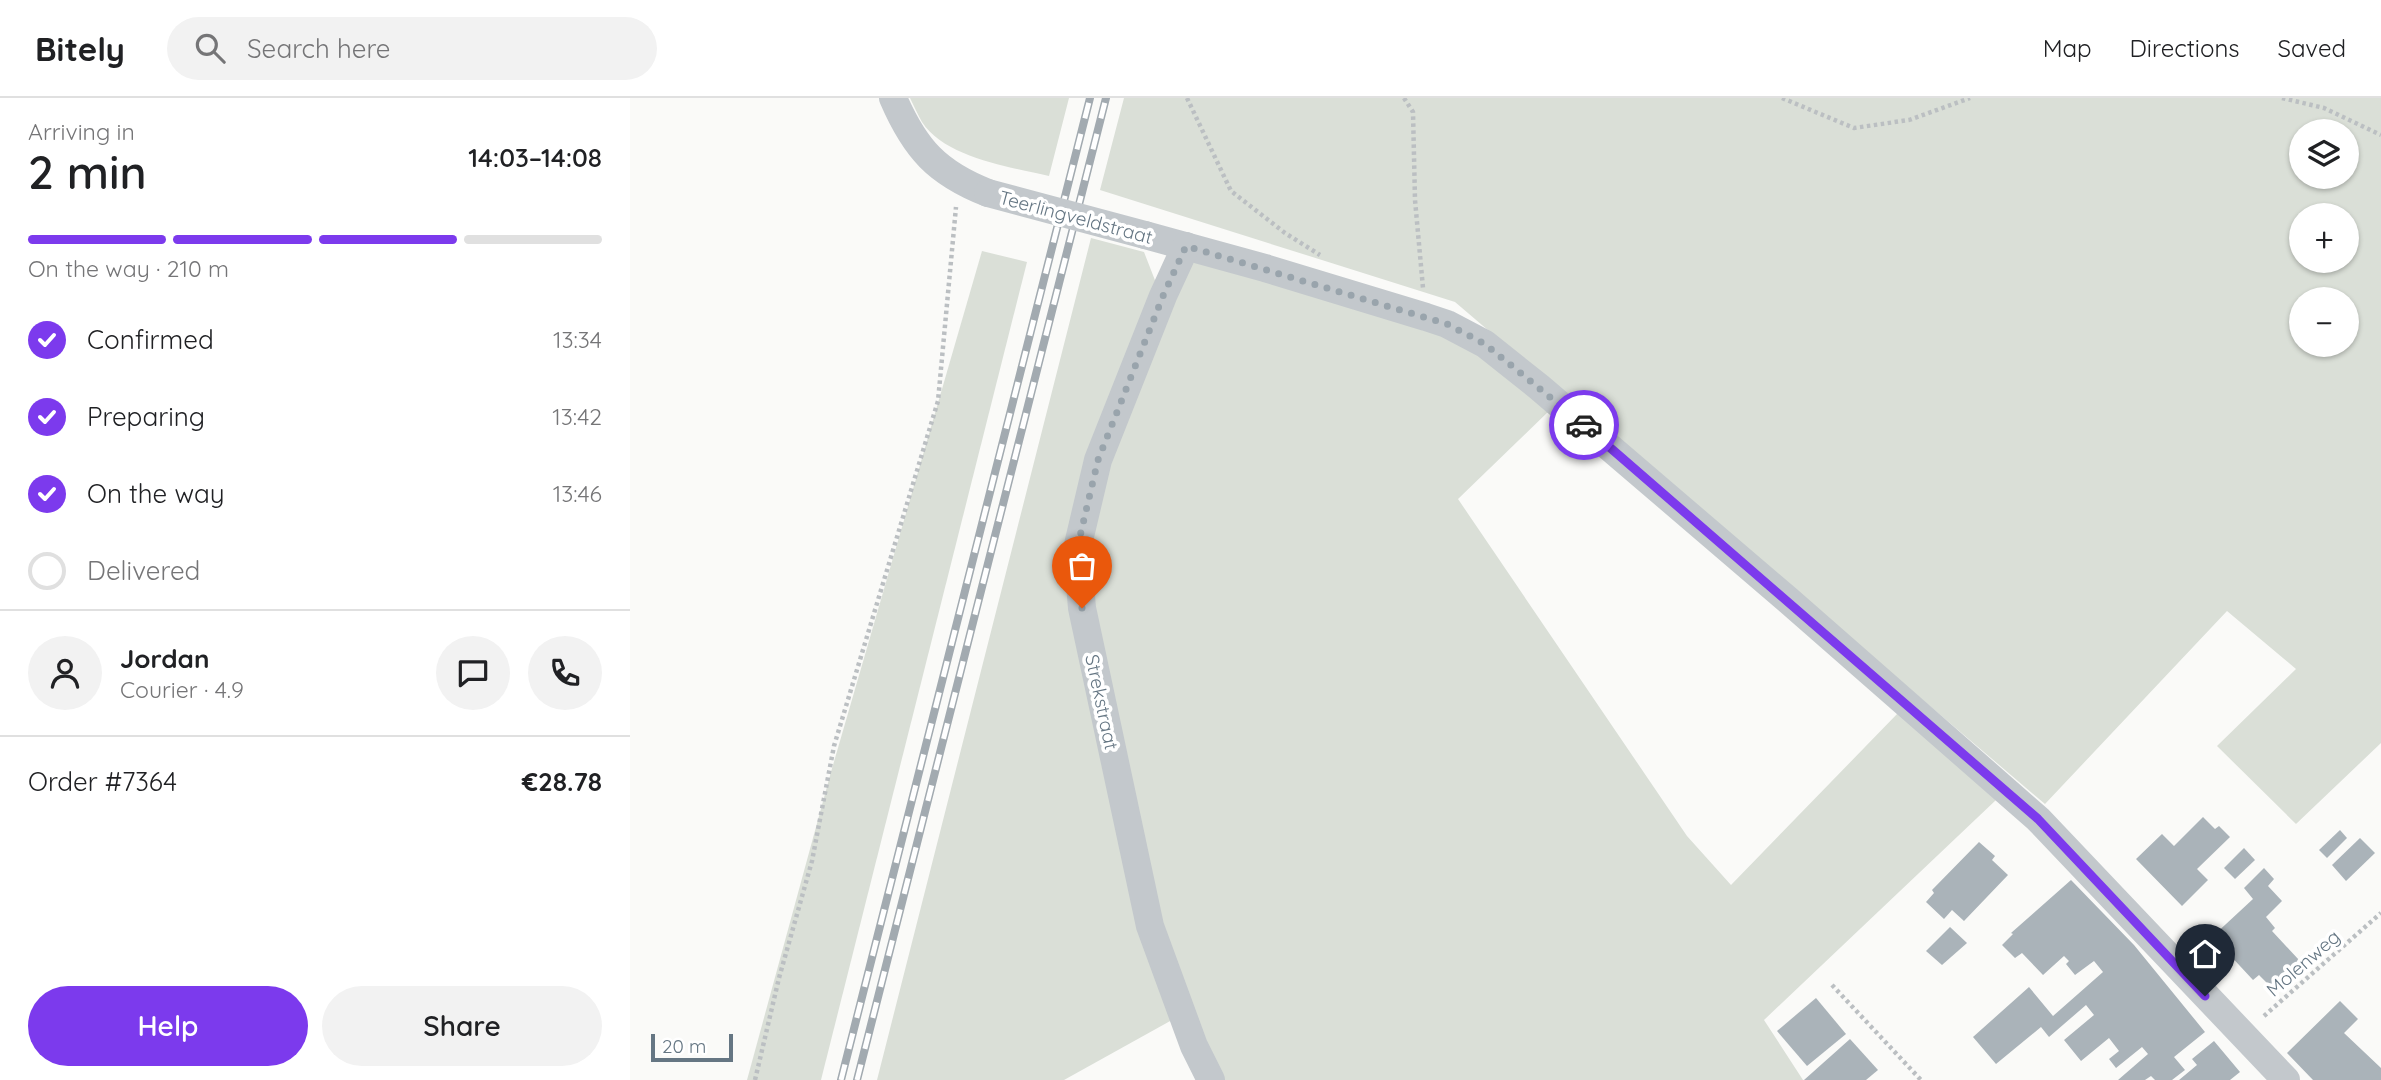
<!DOCTYPE html>
<html lang="en">
<head>
<meta charset="utf-8">
<style>
	body { margin:0; font-family:Quicksand,sans-serif; background:#f2f2f2; color:#202124; height:100vh; display:flex; flex-direction:column; font-size:26px; white-space:nowrap }
	* { box-sizing:border-box; margin:0 }
	p { font-size:23px; color:#757577 }
	.icon { flex:none; width:38px; height:38px; fill:none; stroke:currentColor; stroke-width:2; stroke-linecap:round; stroke-linejoin:round }
	.map { position:relative; flex:1; overflow:hidden }
	.drawer { display:flex; flex-direction:column; background:#fff; width:630px }
	.drawer>* { flex:none }
	.buttons { position:absolute; left:1659px; top:21px; display:grid; gap:14px }
	.buttons a { display:grid; place-items:center; width:70px; height:70px; border-radius:50%; background:#fff; box-shadow:0 2px 5px #0004; font-size:35px }
	.scale { position:absolute; left:21px; bottom:18px; width:82px; box-sizing:border-box; padding-left:7px; border:4px solid #657683; border-top:0; font-size:19px; line-height:24px; white-space:nowrap; color:#657683; -webkit-text-stroke:5px #fff; paint-order:stroke }
	.pin { position:absolute; display:grid; place-items:center; width:60px; height:60px; color:#fff; margin:-72px -30px; border-radius:50% 50% 50% 0; rotate:-45deg; box-shadow:0 0 7px #0007 }
	.pin .icon { rotate:45deg }
	.courier { position:absolute; display:grid; place-items:center; width:70px; height:70px; margin:-35px; border:5px solid #7c3aed; border-radius:50%; background:#fff; color:#222; box-shadow:0 2px 9px #0007 }
	.summary em { font-style:normal; font-weight:600 }
	.summary div { display:flex; flex-direction:column-reverse }
	.summary { display:flex; align-items:center; justify-content:space-between; height:119px; padding:0 28px }
	h1 { font-size:46px; font-weight:600; line-height:52px }
	.bar { display:grid; grid-template-columns:repeat(4,1fr); gap:10px 7px; align-content:center; height:84px; padding:0 28px }
	.bar i { height:9px; border-radius:5px; background:#e0e0e0 }
	.bar .on { background:#7c3aed }
	.bar p { grid-column:span 4 }
	.line { display:flex; align-items:center; gap:18px; padding:0 28px; border-top:2px solid #e0e0e0 }
	.line div { flex:1 }
	.round { display:grid; place-items:center; flex:none; width:74px; height:74px; border-radius:37px; background:#f2f2f2 }
	ol { padding:0 28px; list-style:none }
	li { display:flex; align-items:center; gap:21px; height:77px }
	li p { margin-inline-start:auto }
	li .icon { padding:7px; border-radius:50%; background:#7c3aed; color:#fff; stroke-width:4 }
	li:last-child { color:#757577 }
	li i { width:38px; height:38px; border:4px solid #e0e0e0; border-radius:50% }
	.action { display:flex; gap:14px; margin-top:auto; padding:14px 28px }
	.action a { flex:1; height:80px; border-radius:42px; background:#7c3aed; color:#fff; font-size:28px; font-weight:600; line-height:80px; text-align:center }
	.action a+a { background:#f2f2f2; color:#202124 }
	header { display:flex; align-items:center; gap:42px; box-sizing:border-box; height:98px; padding:0 35px; background:#fff; border-bottom:2px solid #e0e0e0 }
	header strong { font-size:33px }
	nav { display:flex; gap:38px; margin-inline-start:auto; font-size:24px }
	.search { width:490px; height:63px; background:#f2f2f2; display:flex; align-items:center; gap:18px; box-sizing:border-box; padding:0 24px; border-radius:38px; color:#757577; font-size:26px }
	main { display:flex; flex:1; min-height:0 }
	.map>svg:first-child { display:block }
</style>
</head>
<body>
<header>
<strong>Bitely</strong>
<div class="search"><svg class="icon" aria-label="search" viewBox="0 0 24 24"><circle cx="10" cy="10" r="6"/><path d="M15 15l6 6"/></svg>Search here</div>
<nav><a>Map</a><a>Directions</a><a>Saved</a></nav>
</header>
<main>
<section class="drawer">
<div class="summary"><div><h1>2 min</h1><p>Arriving in</p></div><em>14:03–14:08</em></div>
<div class="bar"><i class="on"></i><i class="on"></i><i class="on"></i><i></i><p>On the way · 210 m</p></div>
<ol>
<li><svg class="icon" aria-label="check" viewBox="0 0 24 24"><path d="M5 12l5 5 9-10"/></svg>Confirmed<p>13:34</p></li>
<li><svg class="icon" aria-label="check" viewBox="0 0 24 24"><path d="M5 12l5 5 9-10"/></svg>Preparing<p>13:42</p></li>
<li><svg class="icon" aria-label="check" viewBox="0 0 24 24"><path d="M5 12l5 5 9-10"/></svg>On the way<p>13:46</p></li>
<li><i></i>Delivered</li>
</ol>
<div class="line" style="height:126px"><a class="round"><svg class="icon" aria-label="person" viewBox="0 0 24 24"><circle cx="12" cy="8" r="4"/><path d="M4 21q1-7 8-7t8 7"/></svg></a><div><b>Jordan</b><p>Courier · 4.9</p></div><a class="round"><svg class="icon" aria-label="chat" viewBox="0 0 24 24"><path d="M4 5h16v11H9l-5 4z"/></svg></a><a class="round"><svg class="icon" aria-label="phone" viewBox="0 0 24 24"><path d="M5 4h4l2 5-3 2q2 4 5 5l2-3 5 2v4C11 20 4 13 5 4z"/></svg></a></div>
<div class="line" style="height:91px"><div>Order #7364</div><b>€28.78</b></div>
<div class="action"><a>Help</a><a>Share</a></div>
</section>
<div class="map">
<svg width="1751" height="982" viewBox="0 0 1751 982">
	<rect width="100%" height="100%" fill="#fafaf8"/>
	<!-- green -->
	<g fill="#dadfd7" fill-rule="evenodd">
		<path d="M280,0H439L419,78C381,69 315,60 292,24C288,17 284,8 280,0Z"/>
		<path d="M494,0H1751V645L1666,726L1587,648L1666,571L1597,513L1415,706L825,204L470,92ZM1671,33H1717V79H1671ZM1671,117H1717V163H1671ZM1671,201H1717V247H1671Z"/>
		<polygon points="461,140 514,154 528,190 445,424 542,922 434,982 247,982"/>
		<polygon points="352,153 397,164 191,982 117,982 201,674"/>
		<polygon points="569,161 820,234 921,311 828,401 1057,738 1101,787 1268,615 1366,702 1134,922 1173,982 591,982 530,821 458,478 464,417 481,358 555,171"/>
	</g>
	<!-- building -->
	<g fill="#aab3b9">
		<polygon points="1573,719 1585,731 1589,728 1600,739 1567,771 1578,782 1552,808 1506,761 1532,736 1544,748"/>
		<polygon points="1710,732 1717,740 1697,760 1689,752"/>
		<polygon points="1730,740 1745,755 1716,783 1702,767"/>
		<polygon points="1349,744 1365,758 1362,762 1378,777 1334,823 1322,812 1314,821 1296,804 1304,795 1302,792"/>
		<polygon points="1614,750 1625,762 1605,781 1594,770"/>
		<polygon points="1634,770 1644,781 1638,788 1652,803 1636,819 1645,830 1642,833 1669,862 1641,889 1629,877 1623,882 1597,854 1587,849 1582,839 1623,801 1614,790"/>
		<polygon points="1441,782 1504,847 1575,934 1544,959 1555,972 1542,982 1525,982 1521,978 1515,982 1488,982 1518,956 1512,949 1486,970 1479,961 1489,953 1479,940 1451,963 1434,942 1464,917 1456,907 1419,939 1411,929 1366,966 1343,939 1399,889 1423,918 1473,874 1464,863 1445,877 1436,866 1439,863 1434,858 1413,877 1392,855 1385,860 1372,847 1383,836 1381,835"/>
		<polygon points="1320,829 1337,845 1312,867 1296,853"/>
		<polygon points="1186,900 1216,936 1177,968 1147,933"/>
		<polygon points="1710,903 1728,921 1714,935 1751,970 1751,982 1683,982 1657,955"/>
		<polygon points="1220,941 1248,972 1236,982 1174,982"/>
		<polygon points="1584,943 1610,974 1600,982 1549,982 1567,967 1562,961"/>
	</g>
	<g fill="none" stroke-linecap="round" stroke-linejoin="round">
		<!-- path -->
		<g stroke="#bbbfc2" stroke-width="4.5" stroke-dasharray="3.5 3.5" stroke-linecap="butt">
			<polyline points="557,0 601,93 655,135 690,157"/>
			<polyline points="774,0 783,14 785,102 793,190"/>
			<polyline points="1152,0 1224,30 1279,22 1340,0"/>
			<polyline points="1652,0 1694,10 1751,37"/>
			<polyline points="1202,887 1291,982"/>
			<polyline points="1634,918 1751,815"/>
			<polyline points="125,982 149,880 182,763 204,648 308,303 326,109"/>
		</g>
		<!-- street -->
		<g stroke="#c3c8cc" stroke-width="28">
			<path d="M263,0C285,51 307,75 358,95"/>
			<polyline points="515,137 635,170 796,219 817,226 855,246 909,289 1158,502 1408,721 1656,982"/>
			<polyline points="556,148 533,198 468,362 447,451 452,510 520,828 564,948 581,982"/>
		</g>
		<defs>
			<g id="rail">
				<polyline points="211,982 460,0"/>
				<polyline points="227,982 476,0"/>
			</g>
		</defs>
		<!-- rail casing -->
		<use href="#rail" stroke="#a2aab0" stroke-width="8"/>
		<!-- rail -->
		<use href="#rail" stroke="#fff" stroke-width="5" stroke-dasharray="16" stroke-linecap="butt"/>
		<!-- street-bridge -->
		<polyline stroke="#c3c8cc" stroke-width="28" points="358,95 515,137"/>
	</g>
	<g fill="none" stroke-linecap="round" stroke-linejoin="round">
		<!-- done -->
		<polyline stroke="#99a4ac" stroke-width="7" stroke-dasharray="0 12.6" points="452,510 447,451 468,362 533,198 556,148 817,226 855,246 954,327"/>
		<!-- route -->
		<polyline stroke="#7c3aed" stroke-width="9" points="954,327 1408,721 1575,898"/>
	</g>
	<g text-anchor="middle" stroke-width="7" stroke-linejoin="round" paint-order="stroke">
		<!-- street labels -->
		<g font-size="19" fill="#657683" stroke="#fff">
			<text transform="translate(446 119) rotate(15)" y="7">Teerlingveldstraat</text>
			<text transform="translate(472 604) rotate(78)" y="7">Strekstraat</text>
			<text transform="translate(1673 865) rotate(-41)" y="7">Molenweg</text>
		</g>
	</g>
</svg>
<div class="buttons">
<a><svg class="icon" aria-label="layers" viewBox="0 0 24 24"><path d="M12 4l9 5-9 5-9-5zM3 14l9 5 9-5"/></svg></a>
<a>+</a>
<a>−</a>
</div>
<div class="scale">20 m</div>
<div class="pin" style="left:452px;top:510px;background:#ea580c"><svg class="icon" aria-label="bag" viewBox="0 0 24 24"><path d="M5 8h14l-1 12H6zM9 8a3 3 0 0 1 6 0"/></svg></div>
<div class="pin" style="left:1575px;top:898px;background:#1f2937"><svg class="icon" aria-label="home" viewBox="0 0 24 24"><path d="M3 11l9-7 9 7M6 9v11h12V9"/></svg></div>
<div class="courier" style="left:954px;top:327px"><svg class="icon" aria-label="car" viewBox="0 0 24 24"><path d="M5 17H2v-5l4-1 3-4h7l3 4 3 1v5h-3M9 17h6M6 11h13"/><circle cx="7" cy="17" r="2"/><circle cx="17" cy="17" r="2"/></svg></div>
</div>
</main>
</body>
</html>
